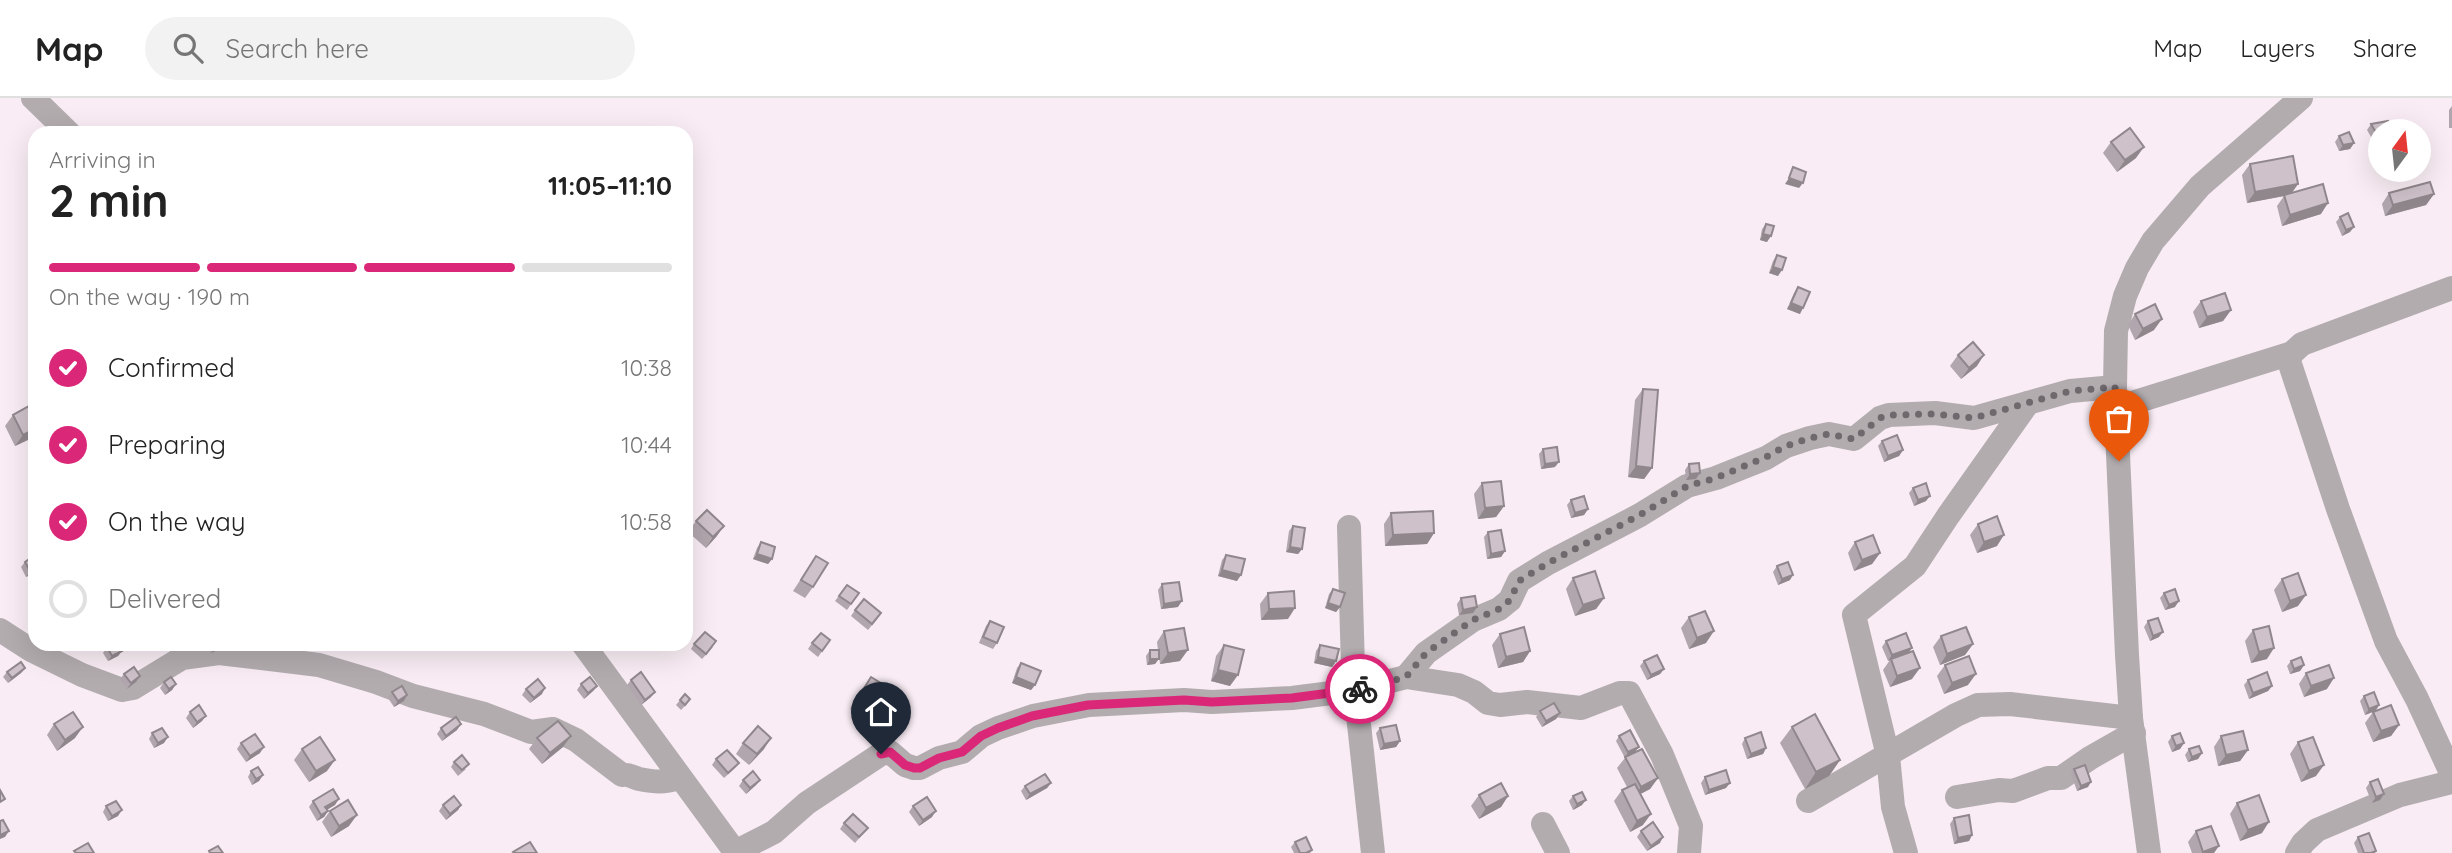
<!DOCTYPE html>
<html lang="en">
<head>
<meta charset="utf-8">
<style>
	body { margin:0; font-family:Quicksand,sans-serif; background:#f2f2f2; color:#222; height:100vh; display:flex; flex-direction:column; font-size:26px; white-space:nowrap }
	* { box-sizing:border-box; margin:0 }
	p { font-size:23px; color:#767676 }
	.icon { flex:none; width:38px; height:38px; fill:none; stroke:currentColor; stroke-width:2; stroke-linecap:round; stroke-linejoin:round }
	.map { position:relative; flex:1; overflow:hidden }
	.details { position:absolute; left:28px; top:28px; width:665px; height:525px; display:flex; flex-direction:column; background:#fff; border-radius:21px; box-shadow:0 7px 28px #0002 }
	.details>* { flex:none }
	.needle { width:46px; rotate:15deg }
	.fabs { position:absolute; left:2368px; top:21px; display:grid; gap:14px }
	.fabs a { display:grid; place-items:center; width:63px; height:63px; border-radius:50%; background:#fff; box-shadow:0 7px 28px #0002; font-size:35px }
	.pin { position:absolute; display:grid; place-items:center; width:60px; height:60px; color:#fff; margin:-72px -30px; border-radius:50% 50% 50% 0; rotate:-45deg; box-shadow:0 0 7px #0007 }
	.pin .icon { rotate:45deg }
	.courier { position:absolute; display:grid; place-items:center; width:70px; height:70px; margin:-35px; border:5px solid #db2777; border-radius:50%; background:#fff; color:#222; box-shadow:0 2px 9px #0007 }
	.headline em { font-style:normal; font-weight:700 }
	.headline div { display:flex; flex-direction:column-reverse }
	.headline { display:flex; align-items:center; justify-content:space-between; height:119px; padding:0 21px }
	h1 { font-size:46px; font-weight:700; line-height:52px }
	.bar { display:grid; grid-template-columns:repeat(4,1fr); gap:10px 7px; align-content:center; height:84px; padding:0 21px }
	.bar i { height:9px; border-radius:5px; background:#e0e0e0 }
	.bar .selected { background:#db2777 }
	.bar p { grid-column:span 4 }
	ol { padding:0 21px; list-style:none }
	li { display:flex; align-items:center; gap:21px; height:77px }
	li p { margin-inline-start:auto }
	li .icon { padding:7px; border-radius:50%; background:#db2777; color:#fff; stroke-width:4 }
	li:last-child { color:#767676 }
	li i { width:38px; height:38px; border:4px solid #e0e0e0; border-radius:50% }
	header { display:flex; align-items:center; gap:42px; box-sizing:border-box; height:98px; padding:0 35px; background:#fff; border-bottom:2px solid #e0e0e0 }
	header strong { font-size:33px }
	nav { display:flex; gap:38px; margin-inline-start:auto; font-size:24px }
	.search { width:490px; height:63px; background:#f2f2f2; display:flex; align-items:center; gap:18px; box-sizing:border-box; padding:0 24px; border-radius:38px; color:#767676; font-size:26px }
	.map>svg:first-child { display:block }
</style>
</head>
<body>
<header>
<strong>Map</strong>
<div class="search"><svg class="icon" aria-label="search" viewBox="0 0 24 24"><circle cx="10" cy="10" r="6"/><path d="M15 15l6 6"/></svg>Search here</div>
<nav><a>Map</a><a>Layers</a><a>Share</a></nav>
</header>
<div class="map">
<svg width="2452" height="755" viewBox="0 0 2452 755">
	<rect width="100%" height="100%" fill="#f9ecf4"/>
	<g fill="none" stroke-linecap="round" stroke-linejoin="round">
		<!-- minor -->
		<g stroke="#b2acaf" stroke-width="24">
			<polyline points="33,0 69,35"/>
			<polyline points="2452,190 2302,246 2292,255 2289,263 2338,411 2386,543 2417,601 2452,677"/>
			<polyline points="2116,310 2292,255"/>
			<polyline points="1349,429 1353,571 1373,755"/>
			<path d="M0,532L31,552L82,577L122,592L133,590L182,560L219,555L319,567L376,584L413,598L484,616L531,634L553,631L576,642L622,677C629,676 632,679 639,681C655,684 663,685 679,680"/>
			<polyline points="583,546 736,755"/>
			<polyline points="1406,579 1426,555 1473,522 1499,511 1510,502 1519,483 1548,465 1640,417 1687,388 1716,380 1766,360 1786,348 1810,340 1829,336 1854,341 1880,320 1889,317 1935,315 1974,320 2070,293 2115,289"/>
			<polyline points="1957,699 1999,692 2013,693 2048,680 2061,680 2090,660 2134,635"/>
			<polyline points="1808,703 1956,617 1978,607 2010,606 2131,620"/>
			<polyline points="1543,726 1558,755"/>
			<polyline points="735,754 774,734 807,705 881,656 890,654 905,667 914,670 920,670 939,660 962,654 981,638 998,630 1033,618 1089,607 1184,602 1212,604 1292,600 1355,592 1406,579 1458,587 1474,594 1488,605 1500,607 1527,604 1581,610 1620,595 1629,595 1662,657 1691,728 1689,755"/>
			<polyline points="1906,755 1893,709 1888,658 1854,517 1915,468 1948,418 2028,305"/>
			<polyline points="2149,755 2131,620 2127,557 2115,289 2116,233 2125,198 2137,170 2153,143 2200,88 2301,0"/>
			<polyline points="2297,755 2303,745 2317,732 2400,697 2452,684"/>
		</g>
	</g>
	<!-- wall -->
	<g fill="#b1a6ad">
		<polygon points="2452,8 2452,30 2449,30 2449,12"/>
		<polygon points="2388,23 2380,43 2374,44 2367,32 2371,26"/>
		<polygon points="2339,38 2354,45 2350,51 2339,53 2335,44"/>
		<polygon points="2111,44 2136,60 2117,74 2103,55"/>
		<polygon points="2250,66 2298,86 2292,95 2321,116 2282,128 2277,108 2284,98 2247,105 2242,77"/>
		<polygon points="2389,95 2434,96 2426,107 2385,118 2382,106"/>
		<polygon points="2340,119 2350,134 2342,138 2336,124"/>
		<polygon points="1766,126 1767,144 1760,142 1762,131"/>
		<polygon points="1777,157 1778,178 1769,175 1773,163"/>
		<polygon points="1798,189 1800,216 1787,211 1794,195"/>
		<polygon points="2201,203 2231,212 2223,223 2199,230 2193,214"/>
		<polygon points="2135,216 2154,232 2135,242 2128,227"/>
		<polygon points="1958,257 1977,268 1961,281 1950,268"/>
		<polygon points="1643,291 1652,370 1644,381 1628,379 1635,302"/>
		<polygon points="13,317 34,339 15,348 5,328"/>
		<polygon points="1882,343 1903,352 1899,358 1884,364 1878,348"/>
		<polygon points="1543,351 1555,369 1541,371 1539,356"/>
		<polygon points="1689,366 1696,381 1686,382 1685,372"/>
		<polygon points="1482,385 1504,408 1496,419 1478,421 1474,396"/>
		<polygon points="1913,390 1926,403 1914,408 1909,395"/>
		<polygon points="1571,402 1588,411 1584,417 1571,420 1567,407"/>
		<polygon points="1391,415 1434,435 1427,446 1385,448 1384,426"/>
		<polygon points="35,416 35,428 32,430 28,423 32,417"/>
		<polygon points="696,423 724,428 716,439 706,450 688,434"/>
		<polygon points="1978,426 1997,448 1977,455 1970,437"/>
		<polygon points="1293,428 1302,451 1298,456 1286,454 1289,433"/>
		<polygon points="1488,434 1505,453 1501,459 1487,461 1484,439"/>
		<polygon points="761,444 772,461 768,466 753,461 757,450"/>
		<polygon points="1855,444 1880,455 1872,466 1854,473 1848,455"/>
		<polygon points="35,457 35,474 26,479 21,469 25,464"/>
		<polygon points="1226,457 1237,483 1218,478 1222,462"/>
		<polygon points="816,458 813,489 805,500 793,493"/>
		<polygon points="1777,468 1790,482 1778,487 1773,474"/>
		<polygon points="1573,480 1604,500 1596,511 1575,518 1566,491"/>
		<polygon points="2282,481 2298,508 2282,514 2274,492"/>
		<polygon points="1162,486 1178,509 1161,511 1158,492"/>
		<polygon points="847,487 859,495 847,512 835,503"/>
		<polygon points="1333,491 1340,509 1336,514 1325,510 1329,496"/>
		<polygon points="1268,495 1288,521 1261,522 1260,506"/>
		<polygon points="2164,495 2175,509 2165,512 2160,500"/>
		<polygon points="1461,500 1477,509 1473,515 1459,517 1457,506"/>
		<polygon points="855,512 877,521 868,532 851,518"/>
		<polygon points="1689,519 1706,545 1689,551 1681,530"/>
		<polygon points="990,523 997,545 993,551 979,545 986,528"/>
		<polygon points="2148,523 2159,539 2150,543 2144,529"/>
		<polygon points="2253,532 2267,561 2251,565 2245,543"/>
		<polygon points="1164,533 1180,563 1160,566 1159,558 1155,566 1147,567 1146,558 1150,552 1158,552 1157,544"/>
		<polygon points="1500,536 1530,553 1523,564 1498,570 1492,547"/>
		<polygon points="1941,538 1973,546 1965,557 1940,567 1933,549"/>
		<polygon points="830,542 818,559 808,551 812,545"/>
		<polygon points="1886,543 1912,550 1909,554 1912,581 1890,589 1883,572 1890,562 1888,563 1882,549"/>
		<polygon points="207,546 224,546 222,550 211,555"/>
		<polygon points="694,546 713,549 702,561 691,551"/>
		<polygon points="1224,547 1230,588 1211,583 1216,558"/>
		<polygon points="1320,547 1336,563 1332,569 1314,565 1316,553"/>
		<polygon points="107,549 122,553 118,558 108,563 103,555"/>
		<polygon points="1644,563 1664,571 1660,576 1647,582 1640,568"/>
		<polygon points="2291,563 2304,567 2300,573 2290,576 2287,568"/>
		<polygon points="1021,565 1035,587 1031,592 1012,585 1017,570"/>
		<polygon points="1945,567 1968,587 1944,596 1937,578"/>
		<polygon points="25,570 21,575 8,585 3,579 7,574"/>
		<polygon points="2306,575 2327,591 2304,599 2299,586"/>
		<polygon points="124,576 140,578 136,584 127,591 120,581"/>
		<polygon points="871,579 882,614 874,625 850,611"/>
		<polygon points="631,582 651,599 641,607 627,587"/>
		<polygon points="2248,582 2272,588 2268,593 2249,601 2244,587"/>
		<polygon points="164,584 176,586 172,592 165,597 160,590"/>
		<polygon points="581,586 597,588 593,593 584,601 577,592"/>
		<polygon points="526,591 542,596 530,605 522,597"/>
		<polygon points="392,594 404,603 394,609 388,600"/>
		<polygon points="685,596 687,606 681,612 676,607"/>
		<polygon points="2364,598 2379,607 2376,613 2399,627 2391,638 2373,644 2365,625 2373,614 2365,617 2360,603"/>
		<polygon points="1540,613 1560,615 1556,621 1542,629 1536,619"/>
		<polygon points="190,614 202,623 193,630 186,620"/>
		<polygon points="54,626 75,640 57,653 47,637"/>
		<polygon points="1792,629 1840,662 1829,678 1805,691 1780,645"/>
		<polygon points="441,630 457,632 442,643 437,636"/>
		<polygon points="1380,630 1400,643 1396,649 1380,652 1376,635"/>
		<polygon points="152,635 164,645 154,650 149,641"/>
		<polygon points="1619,638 1658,680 1650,691 1640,696 1643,727 1630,734 1614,703 1622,692 1627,689 1617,670 1625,660 1616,643"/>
		<polygon points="2172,638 2184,645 2180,651 2172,654 2168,644"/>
		<polygon points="2221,638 2248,652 2240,663 2218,668 2214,649"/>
		<polygon points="537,640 563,649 542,666 529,651"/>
		<polygon points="1745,640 1766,650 1763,656 1747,661 1742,646"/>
		<polygon points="2298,644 2316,678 2301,684 2290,656"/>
		<polygon points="241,645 260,655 246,664 237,651"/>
		<polygon points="743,645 764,651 749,667 736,656"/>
		<polygon points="302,651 327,673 309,684 294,662"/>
		<polygon points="2189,651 2202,655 2198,661 2188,664 2185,657"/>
		<polygon points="716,661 739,665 735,670 724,680 712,667"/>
		<polygon points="454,664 466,671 458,678 451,669"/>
		<polygon points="2074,671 2088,689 2077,693 2071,676"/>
		<polygon points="251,673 263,677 259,683 252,687 248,679"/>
		<polygon points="1705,679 1726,690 1705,697 1701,685"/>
		<polygon points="743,682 760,682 756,687 746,696 739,688"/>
		<polygon points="2370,684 2384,696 2380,702 2372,705 2366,690"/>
		<polygon points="1051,685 1047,690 1026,702 1021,693 1025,688"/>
		<polygon points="1479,697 1508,698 1501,709 1479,721 1471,708"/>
		<polygon points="1573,698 1582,707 1573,712 1569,703"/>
		<polygon points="313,703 335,707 327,712 328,713 324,719 317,723 309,709"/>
		<polygon points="2237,705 2262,735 2240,743 2230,716"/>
		<polygon points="443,707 461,707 458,712 446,722 439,713"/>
		<polygon points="106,708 118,718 108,723 103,714"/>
		<polygon points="913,708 932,719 919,728 909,714"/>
		<polygon points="330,713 349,728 331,739 322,724"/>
		<polygon points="1954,720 1972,737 1969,743 1954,746 1950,726"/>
		<polygon points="844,725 868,730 855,745 840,731"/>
		<polygon points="1641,733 1660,745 1647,753 1637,739"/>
		<polygon points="2196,733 2214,755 2192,755 2188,744"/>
		<polygon points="2358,739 2376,753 2375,755 2358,755 2354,745"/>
		<polygon points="1295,744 1312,752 1310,755 1294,755 1291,749"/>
	</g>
	<!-- shaded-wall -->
	<g fill="#90878d">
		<polygon points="2378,38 2380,38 2380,43 2374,44"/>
		<polygon points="2354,45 2350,51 2339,53 2343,47"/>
		<polygon points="2144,49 2136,60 2117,74 2125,62"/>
		<polygon points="1789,80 1803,85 1799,90 1785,86"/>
		<polygon points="2298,86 2290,97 2247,105 2255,94"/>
		<polygon points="2434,96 2426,107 2385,118 2393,107"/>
		<polygon points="2328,105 2321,116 2282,128 2290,117"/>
		<polygon points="2354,129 2350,134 2342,138 2346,132"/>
		<polygon points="1763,136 1771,138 1767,144 1760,142"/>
		<polygon points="1773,169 1782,172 1778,178 1769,175"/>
		<polygon points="1791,205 1803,210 1800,216 1787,211"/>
		<polygon points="2231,212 2223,223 2199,230 2207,219"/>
		<polygon points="2162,221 2154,232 2135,242 2143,231"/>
		<polygon points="1984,257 1977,268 1961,281 1969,270"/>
		<polygon points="35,331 34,339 15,348 23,337"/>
		<polygon points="1903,352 1899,358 1884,364 1888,358"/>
		<polygon points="1559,364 1555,369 1541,371 1545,366"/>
		<polygon points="1636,368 1652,370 1644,381 1628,379"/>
		<polygon points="1700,375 1696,381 1686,382 1690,376"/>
		<polygon points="1930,398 1926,403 1914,408 1918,402"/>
		<polygon points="1504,408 1496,419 1478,421 1485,410"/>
		<polygon points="1588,411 1584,417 1571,420 1575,415"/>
		<polygon points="724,428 716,439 706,450 713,439"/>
		<polygon points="1434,435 1427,446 1385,448 1393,437"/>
		<polygon points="2004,437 1997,448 1977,455 1984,444"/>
		<polygon points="1290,449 1302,451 1298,456 1286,454"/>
		<polygon points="1505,453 1501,459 1487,461 1491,456"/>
		<polygon points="1880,455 1872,466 1854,473 1862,462"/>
		<polygon points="757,456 772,461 768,466 753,461"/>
		<polygon points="35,471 35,474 26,479 30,473"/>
		<polygon points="1222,472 1241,477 1237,483 1218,478"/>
		<polygon points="1793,477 1790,482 1778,487 1782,481"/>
		<polygon points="2306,497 2298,508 2282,514 2290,503"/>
		<polygon points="1604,500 1596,511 1575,518 1583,507"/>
		<polygon points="1182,503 1178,509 1161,511 1164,506"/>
		<polygon points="2179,503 2175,509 2165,512 2169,507"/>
		<polygon points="1328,505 1340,509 1336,514 1325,510"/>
		<polygon points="1477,509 1473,515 1459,517 1463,512"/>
		<polygon points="1295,510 1288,521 1261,522 1269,511"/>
		<polygon points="1714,533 1706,545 1689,551 1697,540"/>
		<polygon points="2163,534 2159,539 2150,543 2153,538"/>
		<polygon points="222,546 224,546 222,550 211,555 215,549"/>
		<polygon points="1973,546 1965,557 1940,567 1947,556"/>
		<polygon points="1912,550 1908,555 1888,563 1892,557"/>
		<polygon points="2274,550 2267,561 2251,565 2259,554"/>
		<polygon points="1188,552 1180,563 1160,566 1168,555"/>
		<polygon points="122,553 118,558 108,563 112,558"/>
		<polygon points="1530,553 1523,564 1498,570 1506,559"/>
		<polygon points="1318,559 1336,563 1332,569 1314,565"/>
		<polygon points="1150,561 1159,561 1155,566 1147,567"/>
		<polygon points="2304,567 2300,573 2290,576 2294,571"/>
		<polygon points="25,570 21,575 8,585 12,580"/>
		<polygon points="1920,570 1912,581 1890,589 1897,578"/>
		<polygon points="1664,571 1660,576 1647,582 1651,577"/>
		<polygon points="1218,572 1238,577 1230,588 1211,583"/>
		<polygon points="1976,576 1968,587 1944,596 1952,585"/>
		<polygon points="140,578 136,584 127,591 131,585"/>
		<polygon points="1016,579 1035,587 1031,592 1012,585"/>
		<polygon points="2334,580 2327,591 2304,599 2311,588"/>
		<polygon points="176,586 172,592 165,597 169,591"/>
		<polygon points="597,588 593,593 584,601 588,595"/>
		<polygon points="2272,588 2268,593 2249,601 2253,595"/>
		<polygon points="545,590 542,596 530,605 534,600"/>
		<polygon points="655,594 651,599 641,607 645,602"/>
		<polygon points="407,597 404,603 394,609 398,603"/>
		<polygon points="2379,607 2375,613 2365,617 2369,611"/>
		<polygon points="1560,615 1556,621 1542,629 1546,623"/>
		<polygon points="206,618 202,623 193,630 197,624"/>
		<polygon points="461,626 457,632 442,643 446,638"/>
		<polygon points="2399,627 2391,638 2373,644 2381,633"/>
		<polygon points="83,629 75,640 57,653 65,642"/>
		<polygon points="571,638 563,649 542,666 550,655"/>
		<polygon points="168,639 164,645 154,650 158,645"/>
		<polygon points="771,640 764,651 749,667 757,656"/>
		<polygon points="1400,643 1396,649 1380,652 1384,646"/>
		<polygon points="2184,645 2180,651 2172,654 2176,648"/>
		<polygon points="264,649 260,655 246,664 250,658"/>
		<polygon points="1639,649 1635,654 1625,660 1628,654"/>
		<polygon points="1766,650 1763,656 1747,661 1751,656"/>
		<polygon points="2248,652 2240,663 2218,668 2226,657"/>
		<polygon points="2202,655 2198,661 2188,664 2192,659"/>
		<polygon points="335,662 327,673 309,684 316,673"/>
		<polygon points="1840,662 1829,678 1805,691 1816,674"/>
		<polygon points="2324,667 2316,678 2301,684 2309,673"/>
		<polygon points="263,677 259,683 252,687 256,681"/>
		<polygon points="1658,680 1650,691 1633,700 1641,689"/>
		<polygon points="760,682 756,687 746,696 750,690"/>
		<polygon points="2091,684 2088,689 2077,693 2081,688"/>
		<polygon points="1051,685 1047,690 1026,702 1030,696"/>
		<polygon points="1730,685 1726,690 1705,697 1709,692"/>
		<polygon points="2384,696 2380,702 2372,705 2376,699"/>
		<polygon points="1508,698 1501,709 1479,721 1486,710"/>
		<polygon points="339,701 335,707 321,715 325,709"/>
		<polygon points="1586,702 1582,707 1573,712 1577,706"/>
		<polygon points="461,707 458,712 446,722 450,716"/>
		<polygon points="122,712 118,718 108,723 112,718"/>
		<polygon points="328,713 324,719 317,723 321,717"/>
		<polygon points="936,713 932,719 919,728 923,722"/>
		<polygon points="1651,716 1643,727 1630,734 1637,723"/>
		<polygon points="357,717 349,728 331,739 339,728"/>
		<polygon points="2269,724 2262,735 2240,743 2248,732"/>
		<polygon points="9,733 5,739 0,741 0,737"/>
		<polygon points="1972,737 1969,743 1954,746 1958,740"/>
		<polygon points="1663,739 1660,745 1647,753 1651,748"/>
		<polygon points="2219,748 2214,755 2203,755 2203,754"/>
	</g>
	<!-- building -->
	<g fill="#cec1c9" stroke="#90878d" stroke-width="2">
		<polygon points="2388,23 2390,33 2380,33 2380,38 2378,38 2371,26"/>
		<polygon points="2130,30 2144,49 2125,62 2111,44"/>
		<polygon points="2349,34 2354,45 2343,47 2339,38"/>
		<polygon points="2293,58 2298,86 2255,94 2250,66"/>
		<polygon points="1793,69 1806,74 1803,85 1789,80"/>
		<polygon points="2430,84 2434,96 2393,107 2389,95"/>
		<polygon points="2323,86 2328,105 2290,117 2284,97"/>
		<polygon points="2348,115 2354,129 2346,132 2340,119"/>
		<polygon points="1766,126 1774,128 1771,138 1763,136"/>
		<polygon points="1777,157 1786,160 1782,172 1773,169"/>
		<polygon points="1798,189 1810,194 1803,210 1791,205"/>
		<polygon points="2225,195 2231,212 2207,219 2201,203"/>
		<polygon points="2155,206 2162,221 2143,231 2135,216"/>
		<polygon points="1973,244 1984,257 1969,270 1958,257"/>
		<polygon points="1643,291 1658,292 1652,370 1636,368"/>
		<polygon points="31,307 35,315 35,331 23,337 13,317"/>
		<polygon points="1897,337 1903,352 1888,358 1882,343"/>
		<polygon points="1557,349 1559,364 1545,366 1543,351"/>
		<polygon points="1699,365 1700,375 1690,376 1689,366"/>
		<polygon points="1501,383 1504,408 1485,410 1482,385"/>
		<polygon points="1926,385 1930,398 1918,402 1913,390"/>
		<polygon points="1584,398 1588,411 1575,415 1571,402"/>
		<polygon points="707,412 724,428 713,439 696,423"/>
		<polygon points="1433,413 1434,435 1393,437 1391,415"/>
		<polygon points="1997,418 2004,437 1984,444 1978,426"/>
		<polygon points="1293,428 1305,430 1302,451 1290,449"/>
		<polygon points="1501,432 1505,453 1491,456 1488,434"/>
		<polygon points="1873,437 1880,455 1862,462 1855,444"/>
		<polygon points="761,444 775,449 772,461 757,456"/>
		<polygon points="35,457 35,471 30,473 25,464"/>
		<polygon points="1226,457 1245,461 1241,477 1222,472"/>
		<polygon points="816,458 828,465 813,489 801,482"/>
		<polygon points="1788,464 1793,477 1782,481 1777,468"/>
		<polygon points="1595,473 1604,500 1583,507 1573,480"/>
		<polygon points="2298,475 2306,497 2290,503 2282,481"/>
		<polygon points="1179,484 1182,503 1164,506 1162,486"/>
		<polygon points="847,487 859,495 851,506 839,498"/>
		<polygon points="1333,491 1345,495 1340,509 1328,505"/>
		<polygon points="2175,491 2179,503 2169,507 2164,495"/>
		<polygon points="1294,493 1295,510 1269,511 1268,495"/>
		<polygon points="1475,498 1477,509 1463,512 1461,500"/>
		<polygon points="864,501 881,515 872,526 855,512"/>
		<polygon points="1705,513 1714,533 1697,540 1689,519"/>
		<polygon points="2158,520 2163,534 2153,538 2148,523"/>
		<polygon points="990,523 1004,529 997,545 983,539"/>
		<polygon points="2269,528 2274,550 2259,554 2253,532"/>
		<polygon points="1524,529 1530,553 1506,559 1500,536"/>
		<polygon points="1966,529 1973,546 1947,556 1941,538"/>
		<polygon points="1184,530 1188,552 1168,555 1164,533"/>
		<polygon points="705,534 716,543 706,556 694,546"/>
		<polygon points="821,535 830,542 822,553 812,545"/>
		<polygon points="1906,535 1912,550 1892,557 1886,543"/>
		<polygon points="113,546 118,546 122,553 112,558 107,549"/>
		<polygon points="1224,547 1244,552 1238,577 1218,572"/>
		<polygon points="1320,547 1339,551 1336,563 1318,559"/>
		<rect x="1150" y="552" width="9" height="9"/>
		<polygon points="1913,553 1920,570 1897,578 1891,561"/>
		<polygon points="1657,557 1664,571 1651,577 1644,563"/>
		<polygon points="1969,558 1976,576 1952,585 1945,567"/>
		<polygon points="2301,559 2304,567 2294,571 2291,563"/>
		<polygon points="21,564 25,570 12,580 7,574"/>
		<polygon points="1021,565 1041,573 1035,587 1016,579"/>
		<polygon points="2329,567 2334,580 2311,588 2306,575"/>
		<polygon points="134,569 140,578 131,585 124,576"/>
		<polygon points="641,574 655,594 645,602 631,582"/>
		<polygon points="2267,574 2272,588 2253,595 2248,582"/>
		<polygon points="171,579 176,586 169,591 164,584"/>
		<polygon points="590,579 597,588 588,595 581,586"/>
		<polygon points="871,579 894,593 882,614 858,600"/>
		<polygon points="538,581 545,590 534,600 526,591"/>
		<polygon points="402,588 407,597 398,603 392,594"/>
		<polygon points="2374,594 2379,607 2369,611 2364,598"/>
		<polygon points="685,596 690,601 685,607 680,602"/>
		<polygon points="1554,605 1560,615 1546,623 1540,613"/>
		<polygon points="199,607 206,618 197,624 190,614"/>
		<polygon points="2391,607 2399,627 2381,633 2373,614"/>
		<polygon points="73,614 83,629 65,642 54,626"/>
		<polygon points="1815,616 1840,662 1816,674 1792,629"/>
		<polygon points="456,619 461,626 446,638 441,630"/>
		<polygon points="558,623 571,638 550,655 537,640"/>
		<polygon points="1396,627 1400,643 1384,646 1380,630"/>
		<polygon points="758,628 771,640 757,656 743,645"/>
		<polygon points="162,630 168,639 158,645 152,635"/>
		<polygon points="1630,632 1639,649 1628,654 1619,638"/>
		<polygon points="2243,633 2248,652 2226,657 2221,638"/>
		<polygon points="1761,634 1766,650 1751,656 1745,640"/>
		<polygon points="2180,635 2184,645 2176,648 2172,638"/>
		<polygon points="255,636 264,649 250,658 241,645"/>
		<polygon points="320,639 335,662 316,673 302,651"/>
		<polygon points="2313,639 2324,667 2309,673 2298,644"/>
		<polygon points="2199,648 2202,655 2192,659 2189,651"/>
		<polygon points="1642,651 1658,680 1641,689 1625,659"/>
		<polygon points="727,652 739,665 728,675 716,661"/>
		<polygon points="462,657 469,666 462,672 454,664"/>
		<polygon points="2085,667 2091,684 2081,688 2074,671"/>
		<polygon points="258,669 263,677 256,681 251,673"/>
		<polygon points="1726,672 1730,685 1709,692 1705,679"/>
		<polygon points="753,673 760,682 750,690 743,682"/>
		<polygon points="1045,676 1051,685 1030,696 1025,688"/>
		<polygon points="2378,681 2384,696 2376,699 2370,684"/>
		<polygon points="1501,685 1508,698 1486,710 1479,697"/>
		<polygon points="1635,686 1651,716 1637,723 1622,692"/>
		<polygon points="333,691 339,701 325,709 328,713 321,717 313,703"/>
		<polygon points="0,692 5,701 0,704"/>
		<polygon points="1582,694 1586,702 1577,706 1573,698"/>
		<polygon points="2259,697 2269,724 2248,732 2237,705"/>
		<polygon points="454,698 461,707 450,716 443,707"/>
		<polygon points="927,699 936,713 923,722 913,708"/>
		<polygon points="348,702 357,717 339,728 330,713"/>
		<polygon points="116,703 122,712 112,718 106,708"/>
		<polygon points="853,716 868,730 859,739 844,725"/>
		<polygon points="1969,717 1972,737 1958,740 1954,720"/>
		<polygon points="3,722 9,733 0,737 0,723"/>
		<polygon points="1653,724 1663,739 1651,748 1641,733"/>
		<polygon points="2211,728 2219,748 2203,754 2196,733"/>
		<polygon points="2369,735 2376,753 2371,755 2364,755 2358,739"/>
		<polygon points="1306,739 1312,752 1306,755 1300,755 1295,744"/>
		<polygon points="530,744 537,755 514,755 513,754"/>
		<polygon points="88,745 94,755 76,755 74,753"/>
		<polygon points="218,748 223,755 210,755 209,753"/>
	</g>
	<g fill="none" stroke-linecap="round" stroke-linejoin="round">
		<!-- done -->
		<polyline stroke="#6f686d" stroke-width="7" stroke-dasharray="0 12.6" points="1360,591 1406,579 1426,555 1473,522 1499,511 1510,502 1519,483 1548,465 1640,417 1687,388 1716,380 1766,359 1786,348 1810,340 1829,336 1854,341 1880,320 1889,317 1935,316 1974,320 2070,293 2115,289 2119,363"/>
		<!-- route -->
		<polyline stroke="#db2777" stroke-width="9" points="881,656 890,654 905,667 914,670 920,670 939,660 962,654 981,638 998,630 1032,618 1088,607 1184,602 1212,604 1292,600 1360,591"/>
	</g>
</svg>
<div class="fabs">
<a><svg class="needle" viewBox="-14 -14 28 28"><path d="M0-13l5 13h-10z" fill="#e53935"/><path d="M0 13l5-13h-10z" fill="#767676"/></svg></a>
</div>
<div class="pin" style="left:2119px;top:363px;background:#ea580c"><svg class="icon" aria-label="bag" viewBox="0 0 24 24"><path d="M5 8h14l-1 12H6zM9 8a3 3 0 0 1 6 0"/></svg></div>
<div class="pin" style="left:881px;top:656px;background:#1f2937"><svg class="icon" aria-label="home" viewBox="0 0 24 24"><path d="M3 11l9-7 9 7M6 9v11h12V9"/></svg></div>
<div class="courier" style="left:1360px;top:591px"><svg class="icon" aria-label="bike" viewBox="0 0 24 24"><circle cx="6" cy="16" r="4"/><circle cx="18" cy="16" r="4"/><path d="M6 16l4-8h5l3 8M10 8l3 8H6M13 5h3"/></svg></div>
<section class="details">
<div class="headline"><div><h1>2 min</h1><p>Arriving in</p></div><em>11:05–11:10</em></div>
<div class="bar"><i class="selected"></i><i class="selected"></i><i class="selected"></i><i></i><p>On the way · 190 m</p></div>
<ol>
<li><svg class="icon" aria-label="check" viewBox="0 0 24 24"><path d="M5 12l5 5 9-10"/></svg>Confirmed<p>10:38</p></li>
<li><svg class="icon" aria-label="check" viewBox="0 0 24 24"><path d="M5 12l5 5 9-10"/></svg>Preparing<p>10:44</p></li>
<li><svg class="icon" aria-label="check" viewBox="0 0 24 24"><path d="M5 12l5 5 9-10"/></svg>On the way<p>10:58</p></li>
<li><i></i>Delivered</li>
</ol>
</section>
</div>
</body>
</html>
